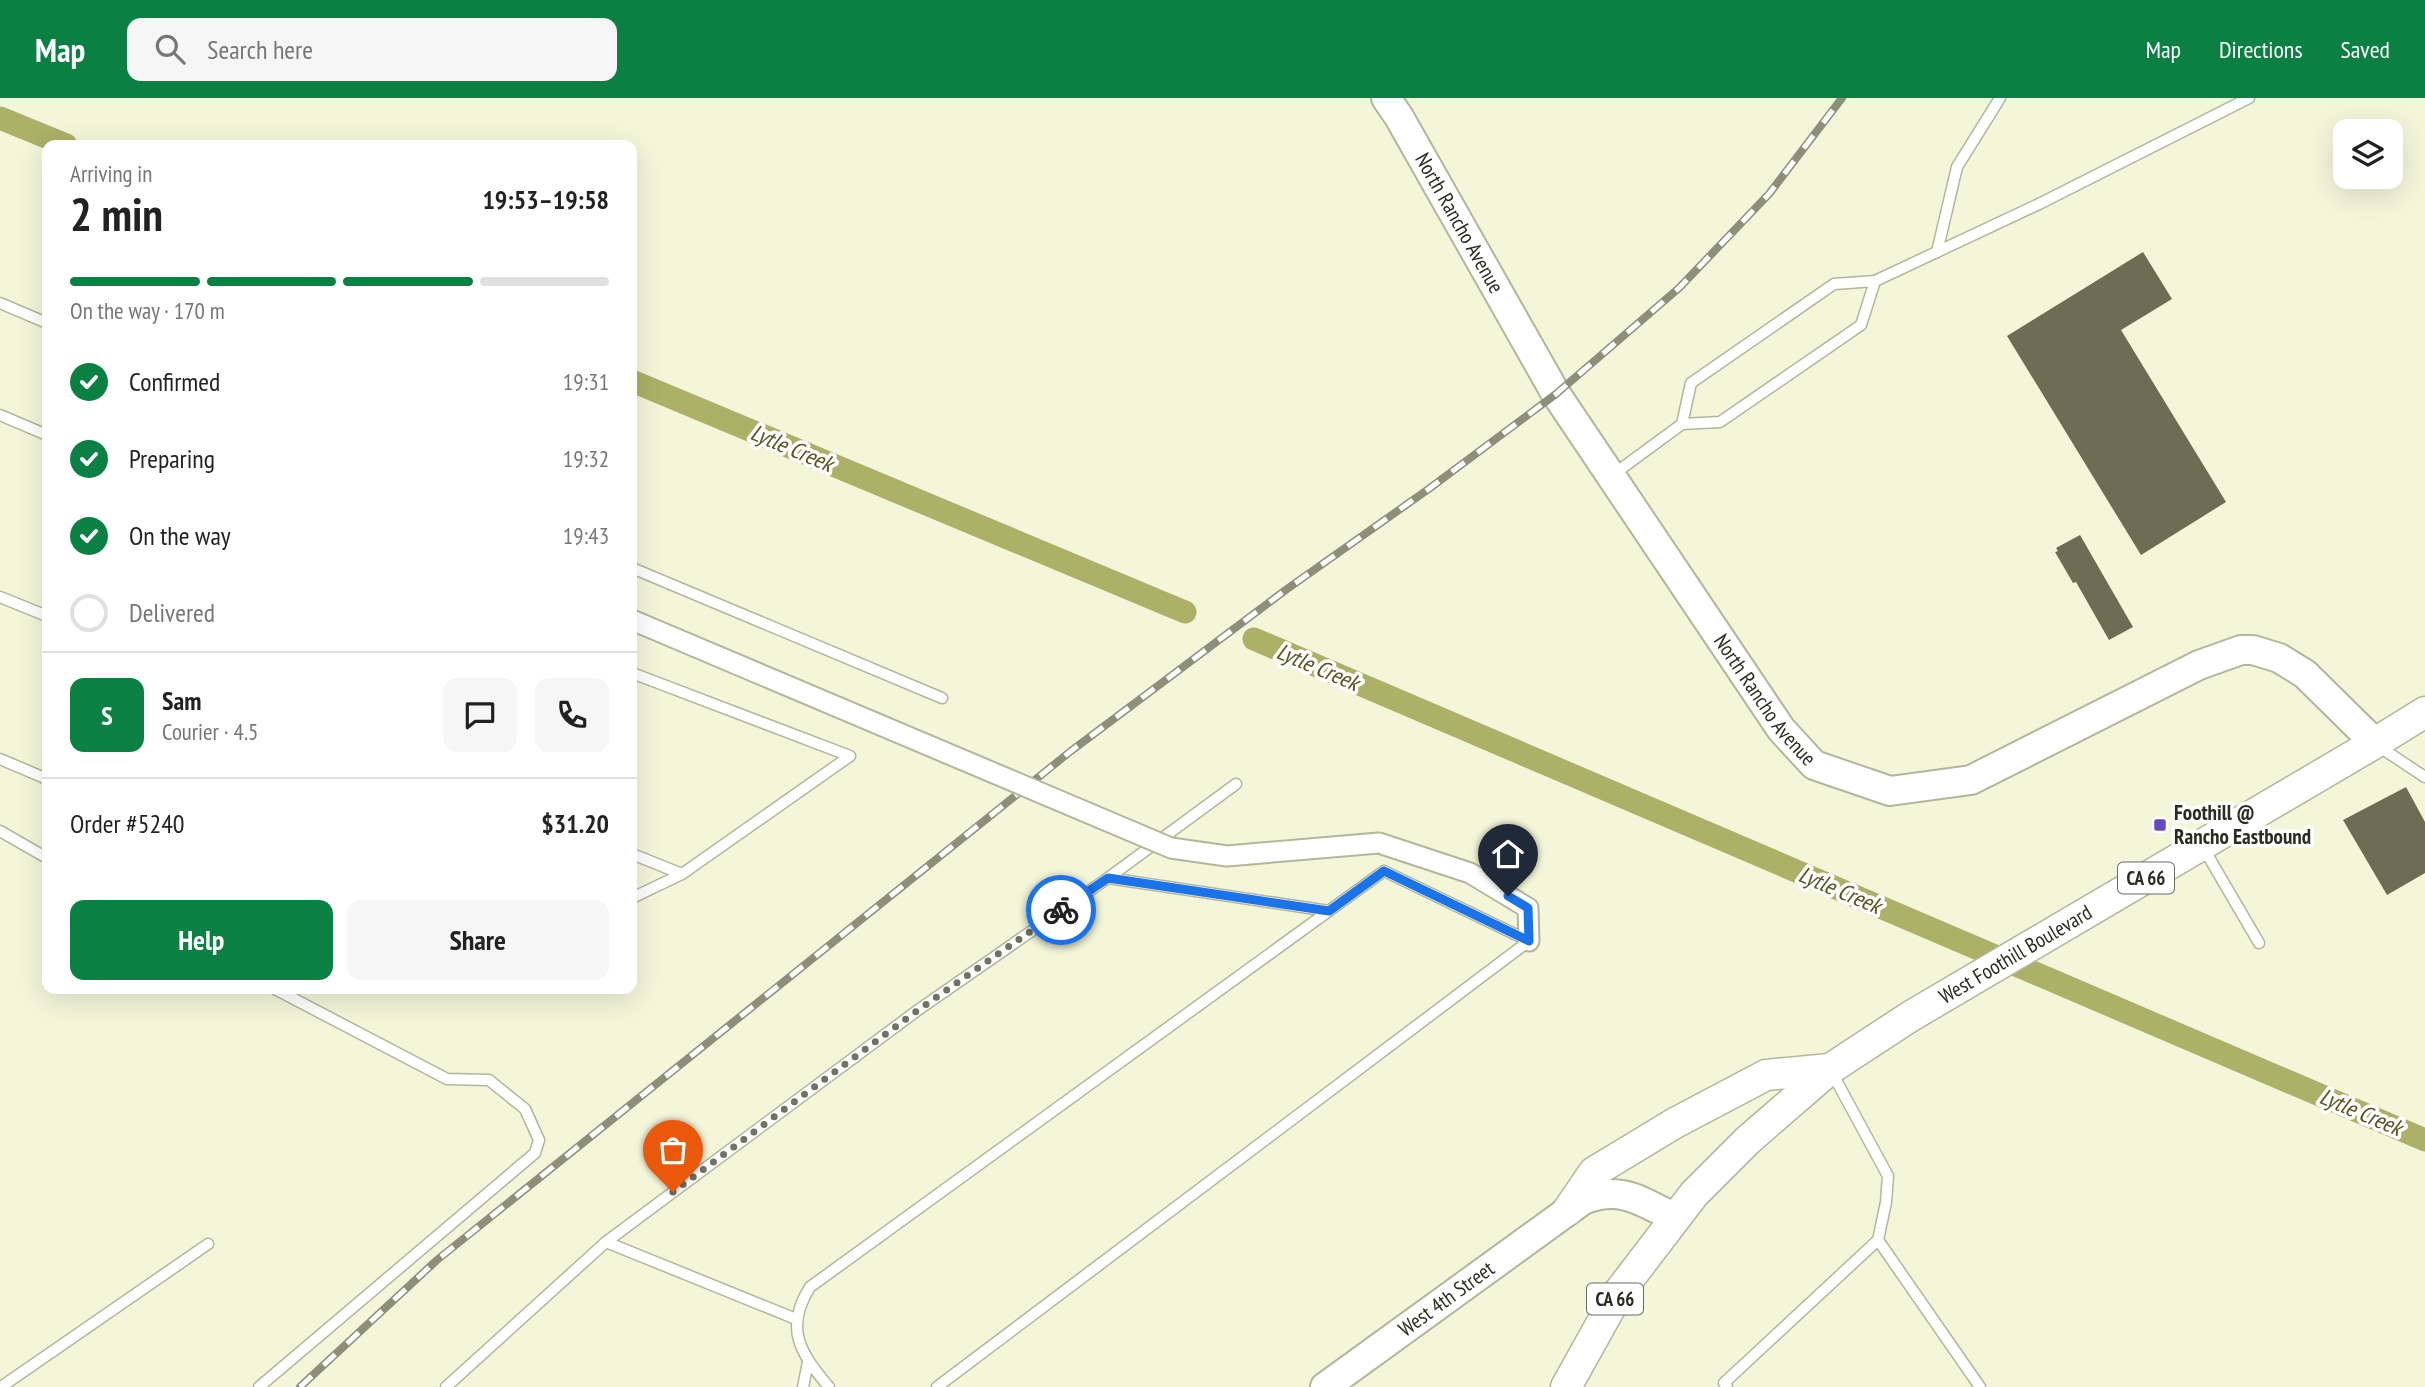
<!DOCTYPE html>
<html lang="en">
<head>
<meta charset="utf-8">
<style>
	body { margin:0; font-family:"PT Sans Narrow",sans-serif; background:#f6f6f6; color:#222; height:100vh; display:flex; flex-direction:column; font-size:26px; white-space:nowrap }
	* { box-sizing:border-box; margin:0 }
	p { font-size:23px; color:#767676 }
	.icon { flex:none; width:38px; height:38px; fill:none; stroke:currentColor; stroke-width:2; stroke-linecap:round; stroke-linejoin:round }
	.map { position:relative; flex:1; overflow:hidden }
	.details { position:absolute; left:42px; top:42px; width:595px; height:854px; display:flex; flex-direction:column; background:#fff; border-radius:14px; box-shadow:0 7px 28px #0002 }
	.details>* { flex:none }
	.controls { position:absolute; left:2333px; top:21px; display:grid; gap:14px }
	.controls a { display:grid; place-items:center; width:70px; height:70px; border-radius:14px; background:#fff; box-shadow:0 7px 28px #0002; font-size:35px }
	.pin { position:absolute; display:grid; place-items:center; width:60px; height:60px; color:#fff; margin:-72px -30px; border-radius:50% 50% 50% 0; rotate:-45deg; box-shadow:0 0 7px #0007 }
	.pin .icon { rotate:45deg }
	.courier { position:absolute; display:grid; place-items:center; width:70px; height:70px; margin:-35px; border:5px solid #1a73e8; border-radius:50%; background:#fff; color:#222; box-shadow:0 2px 9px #0007 }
	.head em { font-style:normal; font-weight:800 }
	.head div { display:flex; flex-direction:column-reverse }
	.head { display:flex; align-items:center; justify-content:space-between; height:119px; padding:0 28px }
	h1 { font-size:46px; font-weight:800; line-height:52px }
	.bar { display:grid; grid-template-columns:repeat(4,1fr); gap:10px 7px; align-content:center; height:84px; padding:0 28px }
	.bar i { height:9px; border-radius:5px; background:#e0e0e0 }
	.bar .current { background:#0b8043 }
	.bar p { grid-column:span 4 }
	.line { display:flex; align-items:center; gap:18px; padding:0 28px; border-top:2px solid #e0e0e0 }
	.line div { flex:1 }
	.round { display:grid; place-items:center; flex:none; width:74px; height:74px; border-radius:14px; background:#f6f6f6 }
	ol { padding:0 28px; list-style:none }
	li { display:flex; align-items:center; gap:21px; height:77px }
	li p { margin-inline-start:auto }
	li .icon { padding:7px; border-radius:50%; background:#0b8043; color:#fff; stroke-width:4 }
	li:last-child { color:#767676 }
	li i { width:38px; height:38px; border:4px solid #e0e0e0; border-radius:50% }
	.action { display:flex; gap:14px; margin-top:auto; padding:14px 28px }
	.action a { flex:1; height:80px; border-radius:14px; background:#0b8043; color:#fff; font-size:28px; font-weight:800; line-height:80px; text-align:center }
	.action a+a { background:#f6f6f6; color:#222 }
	header { display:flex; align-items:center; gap:42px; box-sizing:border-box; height:98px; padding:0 35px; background:#0b8043; color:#fff }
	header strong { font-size:33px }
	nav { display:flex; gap:38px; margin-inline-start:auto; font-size:24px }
	.search { width:490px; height:63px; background:#f6f6f6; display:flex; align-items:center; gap:18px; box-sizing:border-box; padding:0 24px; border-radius:14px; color:#767676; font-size:26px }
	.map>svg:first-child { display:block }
</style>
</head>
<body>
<header>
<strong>Map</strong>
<div class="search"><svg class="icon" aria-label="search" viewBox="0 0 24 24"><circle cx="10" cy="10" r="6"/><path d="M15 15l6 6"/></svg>Search here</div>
<nav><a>Map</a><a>Directions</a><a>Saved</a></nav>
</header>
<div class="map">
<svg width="2425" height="1289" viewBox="0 0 2425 1289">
	<rect width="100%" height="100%" fill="#f3f6d9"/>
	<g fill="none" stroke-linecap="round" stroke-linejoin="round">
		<!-- canal -->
		<g stroke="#adb067" stroke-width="23">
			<polyline points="0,20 66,47"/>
			<polyline points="632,283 1185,514"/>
			<polyline points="1254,541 2425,1042"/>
		</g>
	</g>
	<!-- building -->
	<g fill="#6c6d54">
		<polygon points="2143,154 2172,201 2121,232 2226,404 2141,457 2007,238"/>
		<polygon points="2080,437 2133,529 2109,542 2076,484 2073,485 2055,454 2058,453 2056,450"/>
		<polygon points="2406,689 2425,724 2425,775 2387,797 2343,722"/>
	</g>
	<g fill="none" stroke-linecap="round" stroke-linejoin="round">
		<defs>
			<g id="lane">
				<polyline points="1937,154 1957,69 2000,0"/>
				<polyline points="1875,183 2039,106 2249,0"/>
				<polyline points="0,205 47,225"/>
				<polyline points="0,317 47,337"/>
				<polyline points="1614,376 1682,326 1720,324 1861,227 1875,183 1834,186 1691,285 1682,326"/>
				<polyline points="632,470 942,600"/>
				<polyline points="0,499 47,518"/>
				<polyline points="632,575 850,658 682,776 632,756"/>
				<polyline points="2378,648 2425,679"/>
				<polyline points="0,661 47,681"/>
				<polyline points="0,733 47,760"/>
				<polyline points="2204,751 2259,845"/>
				<polyline points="1108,780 1329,813"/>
				<polyline points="632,800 682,776"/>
				<polyline points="1831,973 1888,1078 1886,1104 1878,1142"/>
				<polyline points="606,1144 796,1221"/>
				<polyline points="1,1289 208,1146"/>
				<polyline points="259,1289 535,1055 539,1042 525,1011 489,982 447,981 275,891"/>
				<polyline points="446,1289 606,1144 918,912 1108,780 1236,686"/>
				<polyline points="803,1289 808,1264"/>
				<path d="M829,1289C800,1255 784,1230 810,1189L1384,773L1529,843L937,1289"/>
				<polyline points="1727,1289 1724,1285 1878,1142 1980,1289"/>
			</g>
			<polyline id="street" points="1379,745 1470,775 1528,810 1529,843"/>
			<g id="secondary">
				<path id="s1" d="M1386,0L1399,19L1556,296L1781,631L1814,667L1890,693L1971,682L2199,567L2241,552H2253L2279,560L2305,576L2375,645"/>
				<path id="s2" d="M1325,1289L1583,1102C1621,1087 1641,1103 1675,1120"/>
			</g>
			<g id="primary">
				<polyline points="1568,1112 1594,1074 1675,1025 1766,977 1830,971"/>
				<path id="s3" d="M1566,1289L1619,1194L1694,1096L1748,1042L1830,971L1911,918L2375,645L2425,614"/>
			</g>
		</defs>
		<!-- lane casing -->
		<use href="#lane" stroke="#b4b69b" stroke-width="13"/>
		<!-- street casing -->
		<use href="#street" stroke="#b4b69b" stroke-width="23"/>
		<!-- secondary casing -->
		<use href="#secondary" stroke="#b4b69b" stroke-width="32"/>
		<!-- primary casing -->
		<use href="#primary" stroke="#b4b69b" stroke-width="33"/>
		<!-- lane -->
		<use href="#lane" stroke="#fff" stroke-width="10"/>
		<!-- street -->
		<use href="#street" stroke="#fff" stroke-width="19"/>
		<!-- secondary -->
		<use href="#secondary" stroke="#fff" stroke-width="28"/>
		<!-- primary -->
		<use href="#primary" stroke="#fff" stroke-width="30"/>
		<defs>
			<polyline id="rail" points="300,1289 437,1162 1071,653 1287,491 1430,390 1556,296 1679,190 1769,96 1842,0"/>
		</defs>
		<!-- rail casing -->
		<use href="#rail" stroke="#8d8f7b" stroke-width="8"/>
		<!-- rail -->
		<use href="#rail" stroke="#fff" stroke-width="5" stroke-dasharray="16" stroke-linecap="butt"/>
		<defs>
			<polyline id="street-bridge" points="632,522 1171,750 1227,758 1379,745"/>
		</defs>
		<!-- street-bridge casing -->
		<use href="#street-bridge" stroke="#b4b69b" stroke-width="23" stroke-linecap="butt"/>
		<!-- street-bridge -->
		<use href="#street-bridge" stroke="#fff" stroke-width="19"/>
	</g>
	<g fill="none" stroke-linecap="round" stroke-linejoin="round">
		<!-- done -->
		<polyline stroke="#717361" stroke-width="7" stroke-dasharray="0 12.6" points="673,1094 918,912 1061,812"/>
		<!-- route -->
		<polyline stroke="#1a73e8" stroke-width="9" points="1061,812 1108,780 1329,813 1384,773 1529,843 1528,810 1508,798"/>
	</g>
	<!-- markers -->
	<rect fill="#6848c1" stroke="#fff" stroke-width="2.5" x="2153" y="720" width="14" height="14" rx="3.5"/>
	<g text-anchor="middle" stroke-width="7" stroke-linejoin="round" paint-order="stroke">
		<!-- shield labels -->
		<g fill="#fff" stroke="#6b6b64" stroke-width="2">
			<rect x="2118" y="764.5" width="56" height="31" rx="5"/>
			<rect x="1587" y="1185.5" width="56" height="31" rx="5"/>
		</g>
		<g font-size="19" font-weight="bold" fill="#2b2c21">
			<text x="2146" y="787">CA 66</text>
			<text x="1615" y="1208">CA 66</text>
		</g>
		<!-- street labels -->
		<g font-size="21" fill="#2b2c21" stroke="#fff">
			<text dy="7" stroke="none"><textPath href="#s1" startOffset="145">North Rancho Avenue</textPath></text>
			<text dy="7" stroke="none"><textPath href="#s1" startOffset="712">North Rancho Avenue</textPath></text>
			<text dy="7" stroke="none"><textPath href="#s3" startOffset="635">West Foothill Boulevard</textPath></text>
			<text dy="7" stroke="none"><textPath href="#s2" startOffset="150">West 4th Street</textPath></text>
		</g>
		<!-- poi labels -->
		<g font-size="21" font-weight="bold" fill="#2b2c21" stroke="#fff" text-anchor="start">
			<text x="2174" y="722">Foothill @<tspan x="2174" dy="24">Rancho Eastbound</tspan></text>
		</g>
		<!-- water labels -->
		<g font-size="23" font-style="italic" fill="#565821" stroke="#fff">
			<text transform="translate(792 350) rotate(23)" y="8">Lytle Creek</text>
			<text transform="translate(1318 569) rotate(23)" y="8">Lytle Creek</text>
			<text transform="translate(1840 792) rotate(23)" y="8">Lytle Creek</text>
			<text transform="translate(2361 1014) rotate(23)" y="8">Lytle Creek</text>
		</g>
	</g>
</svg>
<div class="controls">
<a><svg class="icon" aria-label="layers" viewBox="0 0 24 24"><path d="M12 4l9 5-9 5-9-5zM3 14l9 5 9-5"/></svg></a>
</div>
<div class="pin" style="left:673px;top:1094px;background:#ea580c"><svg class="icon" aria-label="bag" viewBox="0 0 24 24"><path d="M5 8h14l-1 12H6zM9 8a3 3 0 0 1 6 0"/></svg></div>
<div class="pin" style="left:1508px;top:798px;background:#1f2937"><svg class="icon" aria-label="home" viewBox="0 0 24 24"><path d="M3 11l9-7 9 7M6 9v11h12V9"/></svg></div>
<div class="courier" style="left:1061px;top:812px"><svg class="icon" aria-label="bike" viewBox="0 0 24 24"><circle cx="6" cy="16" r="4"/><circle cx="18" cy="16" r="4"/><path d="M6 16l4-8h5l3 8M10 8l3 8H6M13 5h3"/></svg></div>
<section class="details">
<div class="head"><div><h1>2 min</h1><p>Arriving in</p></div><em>19:53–19:58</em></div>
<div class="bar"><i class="current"></i><i class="current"></i><i class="current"></i><i></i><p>On the way · 170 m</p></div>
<ol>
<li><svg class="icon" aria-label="check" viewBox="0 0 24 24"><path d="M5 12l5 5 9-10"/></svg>Confirmed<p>19:31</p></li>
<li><svg class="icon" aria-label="check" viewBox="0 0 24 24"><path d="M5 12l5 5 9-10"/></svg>Preparing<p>19:32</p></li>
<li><svg class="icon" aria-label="check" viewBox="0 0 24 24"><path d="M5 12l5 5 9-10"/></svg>On the way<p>19:43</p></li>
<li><i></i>Delivered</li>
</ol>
<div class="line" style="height:126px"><b class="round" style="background:#0b8043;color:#fff">S</b><div><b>Sam</b><p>Courier · 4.5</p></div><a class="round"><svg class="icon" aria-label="chat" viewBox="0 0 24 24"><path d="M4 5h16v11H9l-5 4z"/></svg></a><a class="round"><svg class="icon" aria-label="phone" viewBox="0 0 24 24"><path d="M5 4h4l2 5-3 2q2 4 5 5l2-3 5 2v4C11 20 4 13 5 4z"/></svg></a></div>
<div class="line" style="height:91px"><div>Order #5240</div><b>$31.20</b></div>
<div class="action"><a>Help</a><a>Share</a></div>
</section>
</div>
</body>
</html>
